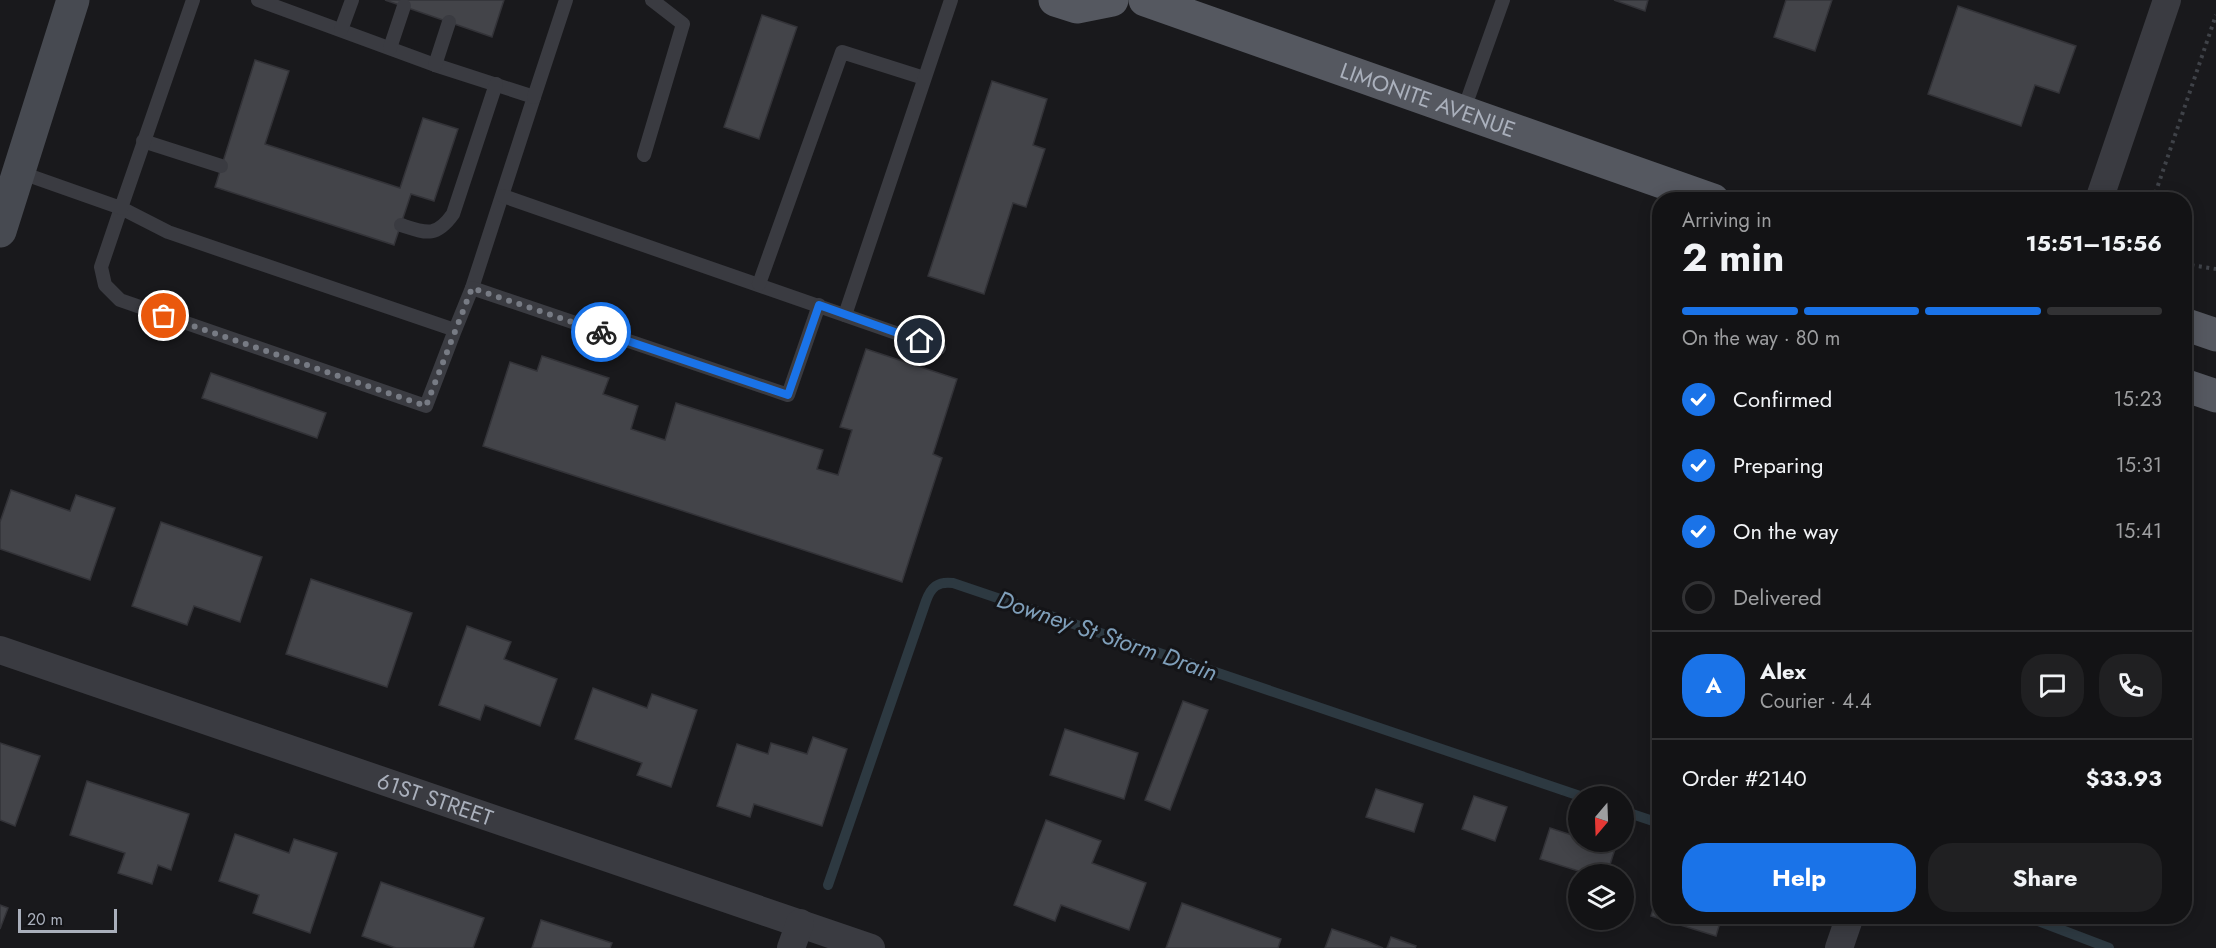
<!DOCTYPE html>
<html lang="en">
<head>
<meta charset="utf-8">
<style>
	body { margin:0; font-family:Jost,sans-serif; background:#202022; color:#f1f3f6; height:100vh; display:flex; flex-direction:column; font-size:22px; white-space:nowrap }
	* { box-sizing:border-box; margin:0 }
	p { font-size:20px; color:#9d9ea0 }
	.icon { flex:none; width:33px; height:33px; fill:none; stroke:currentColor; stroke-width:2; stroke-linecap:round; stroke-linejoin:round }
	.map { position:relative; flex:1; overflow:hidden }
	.drawer { position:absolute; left:1652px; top:192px; width:540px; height:732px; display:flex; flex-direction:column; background:#131315; border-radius:24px; box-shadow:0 3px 15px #0003,0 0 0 2px #323234 }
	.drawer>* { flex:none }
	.needle { width:39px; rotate:199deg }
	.buttons { position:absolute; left:1568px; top:786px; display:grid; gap:12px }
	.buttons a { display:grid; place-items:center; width:66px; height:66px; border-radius:50%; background:#131315; box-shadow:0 3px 15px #0003,0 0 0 2px #323234; font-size:30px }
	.scale { position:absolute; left:18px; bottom:15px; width:99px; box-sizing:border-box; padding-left:6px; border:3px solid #aab0bc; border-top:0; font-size:16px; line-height:21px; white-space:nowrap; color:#aab0bc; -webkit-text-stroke:4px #141417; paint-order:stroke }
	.pin { position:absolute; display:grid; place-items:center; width:51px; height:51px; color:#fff; margin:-26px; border:3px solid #fff; border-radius:50%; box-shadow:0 2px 6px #0007 }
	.courier { position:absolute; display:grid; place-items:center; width:60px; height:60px; margin:-30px; border:4px solid #1a73e8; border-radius:50%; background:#fff; color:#222; box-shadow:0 2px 8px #0007 }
	.headline em { font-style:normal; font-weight:700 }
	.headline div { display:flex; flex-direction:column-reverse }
	.headline { display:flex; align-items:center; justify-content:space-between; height:102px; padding:0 30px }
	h1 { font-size:39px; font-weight:700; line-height:45px }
	.bar { display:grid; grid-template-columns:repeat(4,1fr); gap:9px 6px; align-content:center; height:72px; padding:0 30px }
	.bar i { height:8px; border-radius:4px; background:#323234 }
	.bar .selected { background:#1a73e8 }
	.bar p { grid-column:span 4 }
	.line { display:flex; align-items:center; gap:15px; padding:0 30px; border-top:2px solid #323234 }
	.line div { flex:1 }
	.round { display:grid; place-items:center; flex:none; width:63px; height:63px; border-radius:24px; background:#202022 }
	ol { padding:0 30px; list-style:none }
	li { display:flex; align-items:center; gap:18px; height:66px }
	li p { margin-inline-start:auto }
	li .icon { padding:6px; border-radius:50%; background:#1a73e8; color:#fff; stroke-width:4 }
	li:last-child { color:#9d9ea0 }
	li i { width:33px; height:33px; border:3px solid #323234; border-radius:50% }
	.button { display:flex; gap:12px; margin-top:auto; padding:12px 30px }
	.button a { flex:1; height:69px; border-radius:24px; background:#1a73e8; color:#fff; font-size:24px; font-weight:700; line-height:69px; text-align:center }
	.button a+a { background:#202022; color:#f1f3f6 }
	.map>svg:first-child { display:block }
</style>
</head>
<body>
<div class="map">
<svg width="2216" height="948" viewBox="0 0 2216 948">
	<rect width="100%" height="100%" fill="#19191c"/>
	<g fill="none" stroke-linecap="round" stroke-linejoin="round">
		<!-- stream -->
		<g stroke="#2d3941" stroke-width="10">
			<polyline points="1623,811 1659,823"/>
			<path d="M828,885L926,601C931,587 938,581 953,583L1580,796"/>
			<polyline points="2025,916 2109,948"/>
			<polyline points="1941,919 1954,916"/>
		</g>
	</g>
	<!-- building -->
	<g fill="#434449" stroke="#333338" stroke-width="1.5">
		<polygon points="385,0 504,0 492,37"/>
		<polygon points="1614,0 1648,0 1645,11"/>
		<polygon points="1786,0 1832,0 1815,51 1774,37"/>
		<polygon points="1958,6 2076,46 2059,93 2035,85 2021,126 1928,94"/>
		<polygon points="762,15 797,27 759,139 724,127"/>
		<polygon points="255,60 289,71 265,144 400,188 423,118 458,129 434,201 411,194 394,245 215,187"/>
		<polygon points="992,81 1047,99 1033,145 1045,149 1026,207 1013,203 984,294 928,276"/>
		<polygon points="866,349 957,379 933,454 942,458 902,582 483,446 510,362 537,371 542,356 609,378 603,394 638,406 631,429 665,440 676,403 823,450 817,469 838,475 852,430 840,427"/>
		<polygon points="211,373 326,413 317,438 202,398"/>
		<polygon points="11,490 70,511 76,495 115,508 90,580 0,549 0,522"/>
		<polygon points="161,522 262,557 240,622 194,606 187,625 132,606"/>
		<polygon points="311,579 412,613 387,687 286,654"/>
		<polygon points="467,626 511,642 504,659 557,679 540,726 485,705 480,720 439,705"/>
		<polygon points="593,688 647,708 652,694 697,710 671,787 637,775 642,763 575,739"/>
		<polygon points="1183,701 1208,710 1170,810 1145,800"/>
		<polygon points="1065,729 1138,753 1124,799 1050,775"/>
		<polygon points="813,737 847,749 822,826 754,804 750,817 717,806 737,744 768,754 771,743 807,754"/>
		<polygon points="0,743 40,756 15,826 0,820"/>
		<polygon points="87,781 189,814 171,870 158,865 152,884 118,873 125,853 70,835"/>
		<polygon points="1376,789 1423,804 1414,832 1366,817"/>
		<polygon points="1474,796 1507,807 1495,841 1462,829"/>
		<polygon points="1046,820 1101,841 1092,863 1146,883 1129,930 1061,905 1055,921 1014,905"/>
		<polygon points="1550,828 1578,837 1578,842 1591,842 1615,849 1607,874 1588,874 1540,859"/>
		<polygon points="235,834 289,853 294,839 337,853 310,933 253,913 259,895 219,881"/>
		<polygon points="381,882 484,918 473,948 396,948 362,936"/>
		<polygon points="1658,892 1659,916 1722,916 1716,936 1651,916"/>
		<polygon points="1182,903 1281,939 1278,948 1166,948"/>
		<polygon points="0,905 8,908 0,929"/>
		<polygon points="541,920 612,943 610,948 532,948"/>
		<polygon points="1332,929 1367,941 1383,948 1325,948"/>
		<polygon points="1391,937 1416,946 1415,948 1387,948"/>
	</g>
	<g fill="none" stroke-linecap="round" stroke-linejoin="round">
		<!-- path -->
		<g stroke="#3f4248" stroke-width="4" stroke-dasharray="3 4.5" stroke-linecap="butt">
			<polyline points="2153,200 2216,15"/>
			<polyline points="2184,264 2216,269"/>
		</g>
		<!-- lane -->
		<g stroke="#3a3b41" stroke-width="14">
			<polyline points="258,0 435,65 534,97 472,288 455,330 168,232 121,208 101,267 105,285 120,300 426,406 455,330"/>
			<polyline points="341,30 352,0"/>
			<polyline points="390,48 404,6"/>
			<polyline points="435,65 449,22"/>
			<polyline points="534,97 566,0"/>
			<polyline points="1463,112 1503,0"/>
			<polyline points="143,141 221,166"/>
			<polyline points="644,155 683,24 652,0"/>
			<polyline points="19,172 121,208 193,0"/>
			<polyline points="503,196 939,348"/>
			<path d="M401,225C426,233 436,238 453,214L496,84"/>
			<polyline points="759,284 842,52 924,78"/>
			<polyline points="472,288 788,395 819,305"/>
			<polyline points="845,315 951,0"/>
		</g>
		<!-- street -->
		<g stroke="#3a3b41" stroke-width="28">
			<polyline points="2099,200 2167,0"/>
			<path id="s1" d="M0,650L871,948"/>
			<polyline points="791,948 800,923"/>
			<polyline points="1839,948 1850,916"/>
		</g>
		<!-- secondary -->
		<polyline stroke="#474a51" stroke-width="33" points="0,231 73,0"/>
		<!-- primary -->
		<g stroke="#555860" stroke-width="33">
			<polyline points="1055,0 1077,7 1112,0"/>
			<path id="s2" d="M1145,0L1713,200"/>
			<polyline points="2184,324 2216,335"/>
			<polyline points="2184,385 2216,396"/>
		</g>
	</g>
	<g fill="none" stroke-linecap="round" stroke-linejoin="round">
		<!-- done -->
		<polyline stroke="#777b84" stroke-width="6" stroke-dasharray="0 10.8" points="164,316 426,406 472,288 601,332"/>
		<!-- route -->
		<polyline stroke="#1a73e8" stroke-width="8" points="601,332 788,395 819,305 920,341"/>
	</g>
	<g text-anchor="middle" stroke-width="6" stroke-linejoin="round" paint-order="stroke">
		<!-- street labels -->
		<g font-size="22" fill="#aab0bc" stroke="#141417">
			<text dy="8" stroke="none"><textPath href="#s2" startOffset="300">LIMONITE AVENUE</textPath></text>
			<text dy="8" stroke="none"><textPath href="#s1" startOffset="460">61ST STREET</textPath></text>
		</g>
		<!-- water labels -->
		<g font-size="24" font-style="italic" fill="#7f9fba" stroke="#141417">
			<text transform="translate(1107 636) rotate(19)" y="8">Downey St Storm Drain</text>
		</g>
	</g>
</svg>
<div class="buttons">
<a><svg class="needle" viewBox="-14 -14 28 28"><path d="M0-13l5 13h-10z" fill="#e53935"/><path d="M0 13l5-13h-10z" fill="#9d9ea0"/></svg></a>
<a><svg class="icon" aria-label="layers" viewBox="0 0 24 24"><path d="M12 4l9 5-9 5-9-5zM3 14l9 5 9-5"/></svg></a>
</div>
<div class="scale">20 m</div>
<div class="pin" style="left:164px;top:316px;background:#ea580c"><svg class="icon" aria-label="bag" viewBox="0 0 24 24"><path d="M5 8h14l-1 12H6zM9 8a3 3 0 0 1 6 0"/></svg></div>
<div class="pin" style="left:920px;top:341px;background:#1f2937"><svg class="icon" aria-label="home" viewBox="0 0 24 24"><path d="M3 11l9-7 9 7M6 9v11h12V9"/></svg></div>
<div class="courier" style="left:601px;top:332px"><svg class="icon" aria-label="bike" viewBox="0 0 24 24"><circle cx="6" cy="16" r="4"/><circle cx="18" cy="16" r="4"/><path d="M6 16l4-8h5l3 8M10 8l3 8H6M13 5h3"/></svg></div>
<section class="drawer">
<div class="headline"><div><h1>2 min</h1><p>Arriving in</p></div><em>15:51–15:56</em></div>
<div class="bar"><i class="selected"></i><i class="selected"></i><i class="selected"></i><i></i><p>On the way · 80 m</p></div>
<ol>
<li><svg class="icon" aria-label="check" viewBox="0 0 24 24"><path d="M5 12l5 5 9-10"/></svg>Confirmed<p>15:23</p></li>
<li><svg class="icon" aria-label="check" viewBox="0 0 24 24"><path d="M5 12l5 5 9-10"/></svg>Preparing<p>15:31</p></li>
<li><svg class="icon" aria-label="check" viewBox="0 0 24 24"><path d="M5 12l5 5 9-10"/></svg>On the way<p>15:41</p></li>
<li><i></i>Delivered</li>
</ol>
<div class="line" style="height:108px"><b class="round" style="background:#1a73e8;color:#fff">A</b><div><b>Alex</b><p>Courier · 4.4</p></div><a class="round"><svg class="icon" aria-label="chat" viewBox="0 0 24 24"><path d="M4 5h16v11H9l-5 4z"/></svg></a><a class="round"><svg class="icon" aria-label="phone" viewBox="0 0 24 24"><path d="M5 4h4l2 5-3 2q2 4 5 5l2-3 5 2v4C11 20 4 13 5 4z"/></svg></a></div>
<div class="line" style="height:78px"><div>Order #2140</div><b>$33.93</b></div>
<div class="button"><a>Help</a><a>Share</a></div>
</section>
</div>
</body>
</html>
